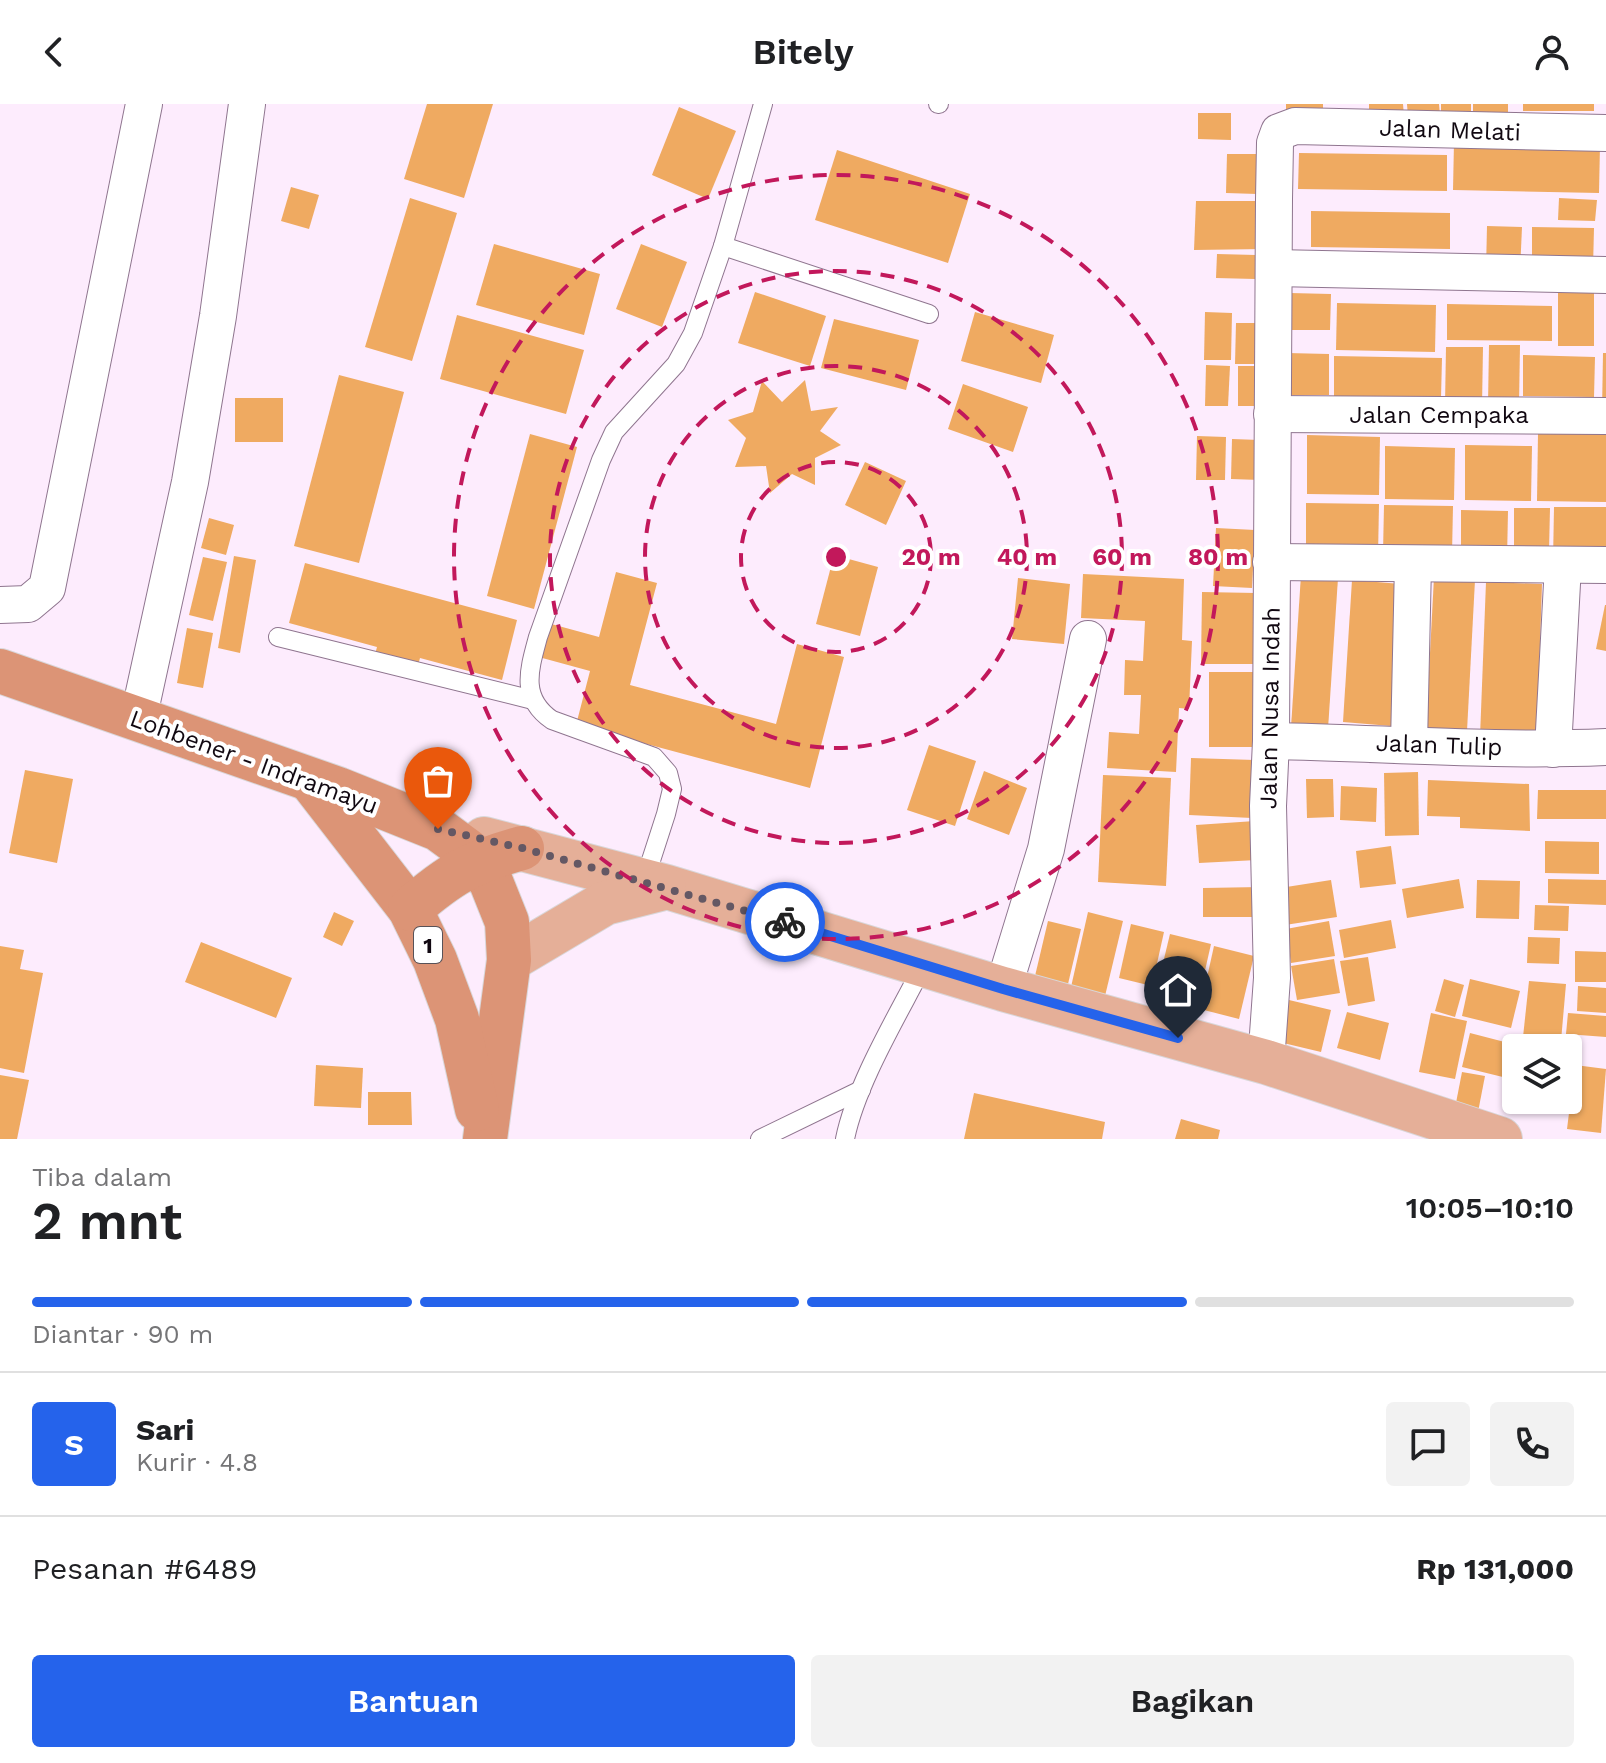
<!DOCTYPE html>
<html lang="id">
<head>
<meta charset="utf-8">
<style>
	body { margin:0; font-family:"Work Sans",sans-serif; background:#f2f2f2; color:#202124; height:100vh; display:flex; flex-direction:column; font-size:30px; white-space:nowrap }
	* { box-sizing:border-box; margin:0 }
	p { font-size:26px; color:#757577 }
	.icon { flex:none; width:44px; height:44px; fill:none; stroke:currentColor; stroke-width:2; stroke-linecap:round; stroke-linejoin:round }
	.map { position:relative; height:1035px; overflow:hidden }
	.side { display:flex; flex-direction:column; background:#fff; flex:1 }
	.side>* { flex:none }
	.buttons { position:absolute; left:1502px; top:930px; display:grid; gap:16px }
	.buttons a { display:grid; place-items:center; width:80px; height:80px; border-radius:8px; background:#fff; box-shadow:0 2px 6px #0004; font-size:40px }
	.pin { position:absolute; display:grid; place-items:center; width:68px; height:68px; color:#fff; margin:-82px -34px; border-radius:50% 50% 50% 0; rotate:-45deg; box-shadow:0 0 8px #0007 }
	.pin .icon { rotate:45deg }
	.courier { position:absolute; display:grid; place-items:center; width:80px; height:80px; margin:-40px; border:6px solid #2563eb; border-radius:50%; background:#fff; color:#222; box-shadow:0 2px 10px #0007 }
	.summary em { font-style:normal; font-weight:600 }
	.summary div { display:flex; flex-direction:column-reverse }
	.summary { display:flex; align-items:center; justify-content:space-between; height:136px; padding:0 32px }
	h1 { font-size:52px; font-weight:600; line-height:60px }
	.bar { display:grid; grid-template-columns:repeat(4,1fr); gap:12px 8px; align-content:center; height:96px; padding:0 32px }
	.bar i { height:10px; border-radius:6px; background:#e0e0e0 }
	.bar .current { background:#2563eb }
	.bar p { grid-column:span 4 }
	.line { display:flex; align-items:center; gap:20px; padding:0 32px; border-top:2px solid #e0e0e0 }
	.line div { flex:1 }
	.round { display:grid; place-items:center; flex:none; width:84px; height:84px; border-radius:8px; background:#f2f2f2 }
	.primary-button { display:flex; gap:16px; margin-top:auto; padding:16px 32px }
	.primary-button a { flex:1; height:92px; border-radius:8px; background:#2563eb; color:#fff; font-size:32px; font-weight:600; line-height:92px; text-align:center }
	.primary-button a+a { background:#f2f2f2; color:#202124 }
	header { display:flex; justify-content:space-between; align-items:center; height:104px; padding:0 32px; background:#fff; font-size:36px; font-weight:600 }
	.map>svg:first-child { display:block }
</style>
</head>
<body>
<header><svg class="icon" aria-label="back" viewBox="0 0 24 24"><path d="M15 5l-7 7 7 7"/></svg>Bitely<svg class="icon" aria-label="person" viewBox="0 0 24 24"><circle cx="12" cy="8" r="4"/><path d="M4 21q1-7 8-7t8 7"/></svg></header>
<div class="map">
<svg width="1606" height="1035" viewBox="0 0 1606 1035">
	<rect width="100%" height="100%" fill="#fdecfd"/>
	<!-- building -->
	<g fill="#efaa61">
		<polygon points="427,0 493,0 464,94 404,75"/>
		<polygon points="1286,0 1323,0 1323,15 1286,14"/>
		<polygon points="1369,0 1403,0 1404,12 1369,13"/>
		<polygon points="1407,0 1439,0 1440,11 1408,13"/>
		<rect x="1441" y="0" width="30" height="12"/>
		<polygon points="1473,0 1508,0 1508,19 1473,18"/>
		<rect x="1523" y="0" width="71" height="7"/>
		<polygon points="679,3 736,27 708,95 652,71"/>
		<polygon points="1198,9 1231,9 1231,36 1198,35"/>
		<polygon points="1454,38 1600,41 1599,89 1453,86"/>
		<polygon points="837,46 970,90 948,159 815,116"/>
		<polygon points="1299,49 1447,51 1447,87 1298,85"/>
		<polygon points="1227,50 1257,50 1257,90 1226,89"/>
		<polygon points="291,83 319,91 309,125 281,117"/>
		<polygon points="410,94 457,109 412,257 365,243"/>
		<polygon points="1559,94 1597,96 1595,117 1558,116"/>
		<polygon points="1196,97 1265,97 1265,145 1194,146"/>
		<polygon points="1311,107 1450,109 1450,145 1311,143"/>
		<polygon points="1487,122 1522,123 1520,168 1486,167"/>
		<polygon points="1532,123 1594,124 1593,164 1532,164"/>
		<polygon points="494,140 600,170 584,231 476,201"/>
		<polygon points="641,140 687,158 662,223 616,205"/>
		<polygon points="1217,150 1256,151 1255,175 1216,174"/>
		<rect x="1558" y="185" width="36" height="57"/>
		<polygon points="755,188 826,212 810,262 738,239"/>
		<polygon points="1290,189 1331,190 1330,226 1289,226"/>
		<polygon points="1337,199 1436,201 1435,248 1336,246"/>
		<polygon points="1447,200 1552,202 1552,237 1447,236"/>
		<polygon points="975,208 1054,231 1041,279 961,257"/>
		<polygon points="1205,208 1232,209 1231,256 1204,256"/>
		<polygon points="457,211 584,246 566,310 440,275"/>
		<polygon points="834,215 919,236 906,286 821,264"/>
		<polygon points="1236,219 1264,219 1263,260 1235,260"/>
		<polygon points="1489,241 1520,241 1519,300 1488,300"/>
		<polygon points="1446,243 1483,243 1482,302 1445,301"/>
		<polygon points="1287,249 1329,250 1329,291 1286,291"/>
		<polygon points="1603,249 1606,249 1606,307 1602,307"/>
		<polygon points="1523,251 1595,253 1594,293 1523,292"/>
		<polygon points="1334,252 1442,254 1441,294 1334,293"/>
		<polygon points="1206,261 1230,262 1228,302 1205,302"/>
		<polygon points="1238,262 1258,262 1257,302 1238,302"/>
		<polygon points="339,271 404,288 359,459 294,442"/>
		<polygon points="805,276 811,307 838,303 820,327 841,341 815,354 815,381 792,370 770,389 766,362 735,363 746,334 728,316 753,308 762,277 782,298"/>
		<polygon points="963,280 1028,303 1013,348 948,325"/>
		<rect x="235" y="294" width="48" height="44"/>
		<polygon points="1538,329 1606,330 1606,398 1537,397"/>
		<polygon points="530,330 577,343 534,505 487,492"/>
		<polygon points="1307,331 1380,333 1379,391 1307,390"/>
		<polygon points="1197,332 1226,333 1225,376 1196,376"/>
		<polygon points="1232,335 1260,336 1260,376 1231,375"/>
		<polygon points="1465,341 1532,342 1531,397 1465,396"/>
		<polygon points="1385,342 1455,344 1454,396 1385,395"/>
		<polygon points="865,358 906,377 886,421 845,401"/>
		<polygon points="1306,399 1379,400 1378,452 1306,451"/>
		<polygon points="1384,401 1453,402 1452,450 1383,449"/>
		<polygon points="1554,403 1606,403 1606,459 1553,458"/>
		<polygon points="1514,404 1550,404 1549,447 1514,446"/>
		<polygon points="1461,406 1508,407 1507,455 1461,454"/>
		<polygon points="209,414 234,421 226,451 201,444"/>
		<polygon points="1216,424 1255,426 1252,484 1213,482"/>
		<polygon points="834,451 878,463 860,532 816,520"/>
		<polygon points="234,452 256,456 240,549 218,544"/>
		<polygon points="203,453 227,458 213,517 189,511"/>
		<polygon points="305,459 517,516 502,576 420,554 417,565 374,554 377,543 289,519"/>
		<polygon points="616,468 657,479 630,581 776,620 797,540 844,553 810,684 576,621 590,567 535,552 544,518 599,533"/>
		<polygon points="1083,470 1184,475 1182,536 1192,537 1189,605 1179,604 1176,668 1107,664 1109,628 1139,630 1141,591 1124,591 1125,556 1143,557 1145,517 1081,514"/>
		<polygon points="1301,471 1338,474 1328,625 1291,623"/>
		<polygon points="1434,473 1475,476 1467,627 1426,625"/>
		<polygon points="1018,474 1070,480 1064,540 1012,535"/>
		<polygon points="1352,476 1401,480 1391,622 1343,618"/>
		<polygon points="1486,478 1542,480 1537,635 1480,633"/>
		<polygon points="1202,488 1256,489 1255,560 1201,560"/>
		<polygon points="1605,501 1606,501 1606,547 1596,545"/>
		<polygon points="187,524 213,529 203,584 177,579"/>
		<rect x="1209" y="568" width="48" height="75"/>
		<polygon points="929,641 976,657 955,722 907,706"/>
		<polygon points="1191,654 1255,656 1252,714 1189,711"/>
		<polygon points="25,666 73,675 57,759 9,749"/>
		<polygon points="984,667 1027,684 1009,731 967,715"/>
		<polygon points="1418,668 1419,731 1385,732 1384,669"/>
		<polygon points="1103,671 1171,674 1166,782 1098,778"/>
		<polygon points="1306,675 1333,675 1334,713 1307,714"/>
		<polygon points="1428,676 1529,680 1530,727 1460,724 1460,713 1427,712"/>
		<polygon points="1341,682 1377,684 1376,718 1340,716"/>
		<polygon points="1538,686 1606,686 1606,715 1537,715"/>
		<polygon points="1255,717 1257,756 1199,759 1196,721"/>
		<polygon points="1545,737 1599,738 1599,770 1545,769"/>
		<polygon points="1391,742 1396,780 1360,784 1356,747"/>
		<polygon points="1459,775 1464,804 1407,814 1402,785"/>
		<polygon points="1548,775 1606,776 1606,801 1548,799"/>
		<polygon points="1331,776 1337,813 1285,821 1280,784"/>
		<polygon points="1477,776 1520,777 1519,815 1476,814"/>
		<polygon points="1261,783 1261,813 1203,813 1203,784"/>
		<polygon points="1535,801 1569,802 1568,827 1534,826"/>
		<polygon points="334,808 354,817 342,842 323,833"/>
		<polygon points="1088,808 1123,817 1105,892 1071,883"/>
		<polygon points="1391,816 1396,844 1344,854 1339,826"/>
		<polygon points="1048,817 1081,825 1068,880 1035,872"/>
		<polygon points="1329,817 1335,852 1291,859 1286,825"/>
		<polygon points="1131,820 1164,828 1152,882 1119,874"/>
		<polygon points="1170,830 1211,840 1199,893 1157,884"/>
		<polygon points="1528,833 1560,834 1559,860 1527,859"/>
		<polygon points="201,838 292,874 276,914 185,878"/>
		<polygon points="0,842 24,846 20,865 43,869 24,969 0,964"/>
		<polygon points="1214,842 1254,852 1239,915 1200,905"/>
		<polygon points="1575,847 1606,848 1606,878 1575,878"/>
		<polygon points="1368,853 1375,897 1348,902 1340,857"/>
		<polygon points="1334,855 1340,889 1297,896 1291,862"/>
		<polygon points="1444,875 1464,881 1455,913 1435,907"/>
		<polygon points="1470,875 1520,887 1511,924 1462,912"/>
		<polygon points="1529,877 1566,880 1561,937 1523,933"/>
		<polygon points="1578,882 1606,884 1606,909 1577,907"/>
		<polygon points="1289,896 1331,906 1321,948 1279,938"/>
		<polygon points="1347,908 1389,919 1380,956 1337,944"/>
		<polygon points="1431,909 1467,917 1455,975 1419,968"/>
		<polygon points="1568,909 1606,912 1606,933 1566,930"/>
		<polygon points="1470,929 1524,943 1516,944 1515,976 1462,963"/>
		<polygon points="316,961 363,964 361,1004 314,1002"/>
		<polygon points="1575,961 1606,965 1601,1029 1567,1025"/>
		<polygon points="1462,968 1485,972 1478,1008 1455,1004"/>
		<polygon points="0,971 29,976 17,1035 0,1035"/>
		<polygon points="368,988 411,988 412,1021 368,1021"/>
		<polygon points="974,989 1105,1018 1102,1035 964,1035"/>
		<polygon points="1181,1015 1220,1026 1218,1035 1175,1035"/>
	</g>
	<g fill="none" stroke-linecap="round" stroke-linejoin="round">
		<defs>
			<g id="service">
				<polyline points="938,0 939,0"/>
				<polyline points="723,142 929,210"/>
				<polyline points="278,533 533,596"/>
				<path d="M644,778L666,710L672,685L668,669L654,653L552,616C520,594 529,566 538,533L601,356L614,328L676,260L693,229L723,142L763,0"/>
				<polyline points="760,1035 861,986"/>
				<path d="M845,1035C856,980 898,911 924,860"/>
			</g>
			<g id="minor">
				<polyline points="1274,164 1606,171"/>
				<polyline points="1272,310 1606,312"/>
				<polyline points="1271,458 1606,461"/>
				<polyline points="0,501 28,500 47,484 144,0"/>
				<polyline points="138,616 190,378 218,212 247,0"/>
				<path d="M1271,637C1383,639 1494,648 1606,643"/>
				<polyline points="1409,640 1413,460"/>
				<polyline points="1553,645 1563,461"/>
				<polyline points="1003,885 1046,745 1088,535"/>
				<polyline points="1266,958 1272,874 1268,702 1271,637 1274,95 1275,39 1279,28 1295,22 1606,29"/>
			</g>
			<g id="primary">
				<polyline points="484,735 667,783 1003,885 1266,958 1500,1035"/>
				<polyline points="509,856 605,799 664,784"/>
			</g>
			<g id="trunk">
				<polyline points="0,567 338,685 438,725 468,747 491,778 507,818 509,856 485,1035"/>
				<polyline points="311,677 410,805 435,856 457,915 477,1005"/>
				<path d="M410,805C450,770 471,758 522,744"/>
			</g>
		</defs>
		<!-- service casing -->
		<use href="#service" stroke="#8f758f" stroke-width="20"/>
		<!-- minor casing -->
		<use href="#minor" stroke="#8f758f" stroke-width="38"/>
		<!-- primary casing -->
		<use href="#primary" stroke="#d9d7d9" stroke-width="46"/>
		<!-- trunk casing -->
		<use href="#trunk" stroke="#d9d7d9" stroke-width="46"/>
		<!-- service -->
		<use href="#service" stroke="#fff" stroke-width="18"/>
		<!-- minor -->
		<use href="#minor" stroke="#fff" stroke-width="36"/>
		<!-- primary -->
		<use href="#primary" stroke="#e5af98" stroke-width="44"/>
		<!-- trunk -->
		<use href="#trunk" stroke="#dc9476" stroke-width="44"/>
	</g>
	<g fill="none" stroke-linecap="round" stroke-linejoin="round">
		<!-- done -->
		<polyline stroke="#645864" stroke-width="8" stroke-dasharray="0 14.4" points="438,725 522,744 785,818"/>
		<!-- route -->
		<polyline stroke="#2563eb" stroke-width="10" points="785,818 1003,885 1178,934"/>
	</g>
	<!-- distance rings -->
	<g fill="none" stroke="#c2185b" stroke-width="4" stroke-dasharray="14 10">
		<circle cx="836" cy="453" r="95"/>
		<circle cx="836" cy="453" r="191"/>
		<circle cx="836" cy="453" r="286"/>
		<circle cx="836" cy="453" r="382"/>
	</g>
	<g text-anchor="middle" stroke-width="8" stroke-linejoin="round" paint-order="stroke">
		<!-- shield labels -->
		<rect fill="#fff" stroke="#585258" stroke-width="2" x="414" y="823" width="28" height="36" rx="6"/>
		<g font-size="22" font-weight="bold" fill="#110811">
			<text x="428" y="849">1</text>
		</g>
		<!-- street labels -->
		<g font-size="24" fill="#110811" stroke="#fff">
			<text transform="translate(1450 26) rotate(2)" y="8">Jalan Melati</text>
			<text x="1439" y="319">Jalan Cempaka</text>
			<text transform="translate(1270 604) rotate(-89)" y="8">Jalan Nusa Indah</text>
			<text transform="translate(1439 641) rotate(2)" y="8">Jalan Tulip</text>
			<text transform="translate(254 658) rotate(20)" y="8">Lohbener - Indramayu</text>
		</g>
	</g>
	<circle cx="836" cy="453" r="12" fill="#c2185b" stroke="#fff" stroke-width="4"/>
	<g font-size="24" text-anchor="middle" font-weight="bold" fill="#c2185b" stroke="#fff" stroke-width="8" stroke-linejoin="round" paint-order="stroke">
		<text x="931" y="461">20 m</text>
		<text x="1027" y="461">40 m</text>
		<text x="1122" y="461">60 m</text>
		<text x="1218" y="461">80 m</text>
	</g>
</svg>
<div class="buttons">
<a><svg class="icon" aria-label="layers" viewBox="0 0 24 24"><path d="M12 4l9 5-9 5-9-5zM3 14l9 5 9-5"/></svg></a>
</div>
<div class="pin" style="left:438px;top:725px;background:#ea580c"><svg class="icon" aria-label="bag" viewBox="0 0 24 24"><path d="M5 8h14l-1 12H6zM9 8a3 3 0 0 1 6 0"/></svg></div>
<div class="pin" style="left:1178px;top:934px;background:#1f2937"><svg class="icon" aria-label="home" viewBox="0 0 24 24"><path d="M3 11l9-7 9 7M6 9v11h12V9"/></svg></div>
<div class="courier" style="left:785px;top:818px"><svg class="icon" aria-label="bike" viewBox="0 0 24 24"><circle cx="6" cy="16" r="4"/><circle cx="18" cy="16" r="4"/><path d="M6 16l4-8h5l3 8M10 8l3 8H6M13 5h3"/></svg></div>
</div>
<section class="side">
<div class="summary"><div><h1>2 mnt</h1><p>Tiba dalam</p></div><em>10:05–10:10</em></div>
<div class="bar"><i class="current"></i><i class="current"></i><i class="current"></i><i></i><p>Diantar · 90 m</p></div>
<div class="line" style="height:144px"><b class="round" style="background:#2563eb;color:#fff">S</b><div><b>Sari</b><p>Kurir · 4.8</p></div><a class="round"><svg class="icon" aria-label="chat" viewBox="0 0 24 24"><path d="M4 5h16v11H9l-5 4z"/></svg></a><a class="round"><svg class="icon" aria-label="phone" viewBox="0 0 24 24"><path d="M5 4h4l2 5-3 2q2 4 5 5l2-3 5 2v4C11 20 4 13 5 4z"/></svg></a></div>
<div class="line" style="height:104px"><div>Pesanan #6489</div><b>Rp 131,000</b></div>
<div class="primary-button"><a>Bantuan</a><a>Bagikan</a></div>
</section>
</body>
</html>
